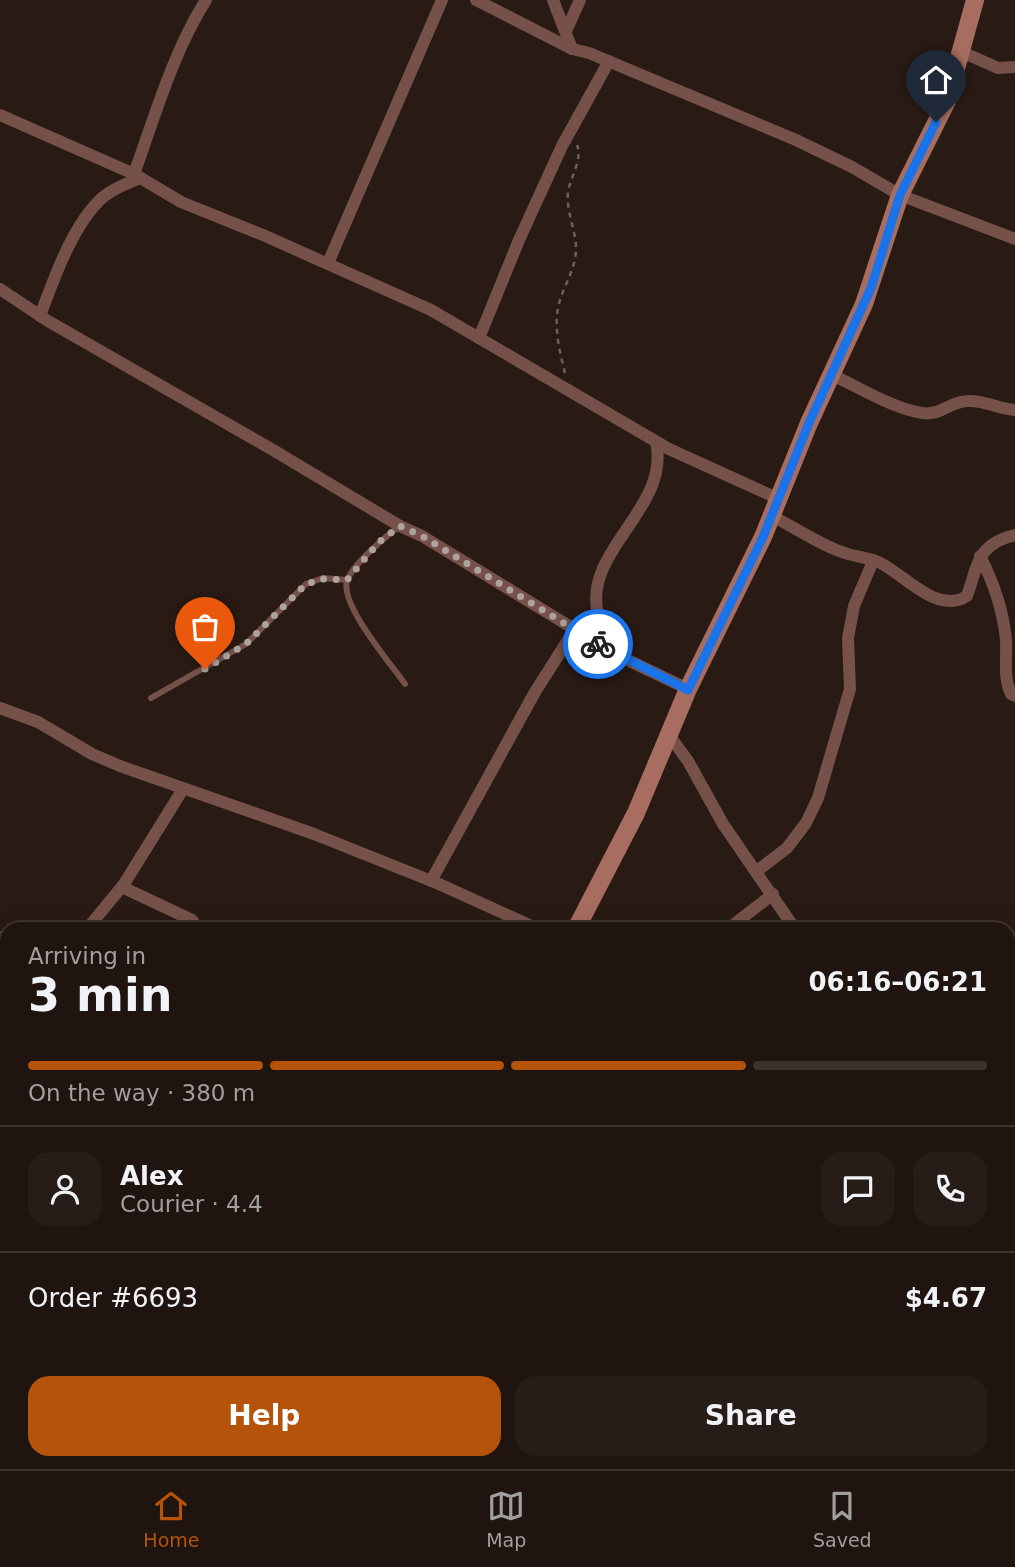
<!DOCTYPE html>
<html lang="en">
<head>
<meta charset="utf-8">
<style>
	body { margin:0; font-family:"DejaVu Sans",sans-serif; background:#271d18; color:#f1f3f6; height:100vh; display:flex; flex-direction:column; font-size:26px; white-space:nowrap }
	* { box-sizing:border-box; margin:0 }
	p { font-size:23px; color:#a19e9e }
	.icon { flex:none; width:38px; height:38px; fill:none; stroke:currentColor; stroke-width:2; stroke-linecap:round; stroke-linejoin:round }
	.map { position:relative; flex:1; overflow:hidden }
	.side { position:absolute; left:0px; top:922px; width:1015px; height:548px; display:flex; flex-direction:column; background:#1f140f; border-radius:21px 21px 0 0; box-shadow:0 7px 28px #0002,0 0 0 2px #3c332f }
	.side>* { flex:none }
	.pin { position:absolute; display:grid; place-items:center; width:60px; height:60px; color:#fff; margin:-72px -30px; border-radius:50% 50% 50% 0; rotate:-45deg; box-shadow:0 0 7px #0007 }
	.pin .icon { rotate:45deg }
	.courier { position:absolute; display:grid; place-items:center; width:70px; height:70px; margin:-35px; border:5px solid #1a73e8; border-radius:50%; background:#fff; color:#222; box-shadow:0 2px 9px #0007 }
	.overview em { font-style:normal; font-weight:700 }
	.overview div { display:flex; flex-direction:column-reverse }
	.overview { display:flex; align-items:center; justify-content:space-between; height:119px; padding:0 28px }
	h1 { font-size:46px; font-weight:700; line-height:52px }
	.bar { display:grid; grid-template-columns:repeat(4,1fr); gap:10px 7px; align-content:center; height:84px; padding:0 28px }
	.bar i { height:9px; border-radius:5px; background:#3c332f }
	.bar .on { background:#b45309 }
	.bar p { grid-column:span 4 }
	.line { display:flex; align-items:center; gap:18px; padding:0 28px; border-top:2px solid #3c332f }
	.line div { flex:1 }
	.round { display:grid; place-items:center; flex:none; width:74px; height:74px; border-radius:21px; background:#271d18 }
	.button { display:flex; gap:14px; margin-top:auto; padding:14px 28px }
	.button a { flex:1; height:80px; border-radius:21px; background:#b45309; color:#fff; font-size:28px; font-weight:700; line-height:80px; text-align:center }
	.button a+a { background:#271d18; color:#f1f3f6 }
	.tabs { display:flex; justify-content:space-around; align-items:center; height:98px; border-top:2px solid #3c332f; background:#1f140f; font-size:19px; color:#a19e9e }
	.tabs a { display:grid; justify-items:center; gap:4px }
	.tabs .on { color:#b45309 }
	.map>svg:first-child { display:block }
</style>
</head>
<body>
<div class="map">
<svg width="1015" height="1469" viewBox="0 0 1015 1469">
	<rect width="100%" height="100%" fill="#291b14"/>
	<g fill="none" stroke-linecap="round" stroke-linejoin="round">
		<!-- path -->
		<path stroke="#6e615b" stroke-width="2.5" stroke-dasharray="5 5" stroke-linecap="butt" d="M565,373C560,353 554,329 558,308C562,287 577,269 576,246C575,228 566,211 568,192C570,178 583,159 577,145"/>
		<!-- lane -->
		<g stroke="#755149" stroke-width="6">
			<path d="M400,526C386,536 352,565 347,581C340,605 391,664 405,684"/>
			<polyline points="151,698 246,644 306,584 323,578 347,580"/>
		</g>
		<!-- street -->
		<g stroke="#755149" stroke-width="12">
			<polyline points="476,0 572,49 589,53 796,140 852,167 900,195 1015,239"/>
			<polyline points="553,0 572,49"/>
			<polyline points="566,31 580,0"/>
			<polyline points="962,52 998,68 1015,67"/>
			<polyline points="0,115 134,174 181,202 263,235 431,310 669,449 779,499"/>
			<path d="M134,174C155,116 173,52 206,0"/>
			<polyline points="328,263 442,0"/>
			<polyline points="0,289 48,321 273,450 400,526 422,536 615,654 688,689"/>
			<path d="M40,316C53,281 71,230 97,203C107,191 126,184 140,178"/>
			<polyline points="479,338 519,240 562,146 609,61"/>
			<path d="M832,375C861,388 891,408 922,413C941,416 950,401 968,401C984,400 999,409 1015,410"/>
			<path d="M772,516C794,527 816,542 839,551C851,556 864,557 876,561C902,571 936,616 967,596C978,565 977,544 1015,535"/>
			<path d="M980,556C994,583 1003,609 1006,640C1007,659 1003,677 1011,694L1015,696"/>
			<path d="M621,656C613,644 601,629 598,614C582,551 671,508 656,442"/>
			<polyline points="0,708 38,722 92,754 120,766 314,834 439,884 538,929"/>
			<polyline points="669,735 688,761 723,824 795,929"/>
			<polyline points="757,871 787,848 806,823 818,798 850,689 848,638 854,606 873,561"/>
			<polyline points="431,881 535,692 575,629"/>
			<polyline points="122,887 192,920 198,929"/>
			<polyline points="87,929 124,884 183,789"/>
			<polyline points="728,929 773,894"/>
			<polyline points="0,937 7,940"/>
			<polyline points="1008,948 1015,951"/>
			<polyline points="0,1186 7,1184"/>
			<polyline points="1008,1210 1015,1218"/>
			<polyline points="0,1390 7,1390"/>
			<polyline points="235,1463 246,1469"/>
			<polyline points="601,1463 624,1469"/>
			<polyline points="745,1463 745,1469"/>
			<polyline points="66,1469 73,1463"/>
			<polyline points="344,1469 345,1463"/>
		</g>
		<!-- secondary -->
		<g stroke="#a66d60" stroke-width="18">
			<polyline points="576,929 636,813 688,689 763,537 809,423 864,304 900,195 947,101 975,0"/>
			<polyline points="449,1469 451,1463"/>
		</g>
	</g>
	<g fill="none" stroke-linecap="round" stroke-linejoin="round">
		<!-- done -->
		<polyline stroke="#aea29c" stroke-width="7" stroke-dasharray="0 12.6" points="205,669 246,644 306,584 323,579 347,580 379,542 400,526 422,536 598,644"/>
		<!-- route -->
		<polyline stroke="#1a73e8" stroke-width="9" points="598,644 688,690 763,537 809,423 871,288 900,195 936,122"/>
	</g>
</svg>
<div class="pin" style="left:205px;top:669px;background:#ea580c"><svg class="icon" aria-label="bag" viewBox="0 0 24 24"><path d="M5 8h14l-1 12H6zM9 8a3 3 0 0 1 6 0"/></svg></div>
<div class="pin" style="left:936px;top:122px;background:#1f2937"><svg class="icon" aria-label="home" viewBox="0 0 24 24"><path d="M3 11l9-7 9 7M6 9v11h12V9"/></svg></div>
<div class="courier" style="left:598px;top:644px"><svg class="icon" aria-label="bike" viewBox="0 0 24 24"><circle cx="6" cy="16" r="4"/><circle cx="18" cy="16" r="4"/><path d="M6 16l4-8h5l3 8M10 8l3 8H6M13 5h3"/></svg></div>
<section class="side">
<div class="overview"><div><h1>3 min</h1><p>Arriving in</p></div><em>06:16–06:21</em></div>
<div class="bar"><i class="on"></i><i class="on"></i><i class="on"></i><i></i><p>On the way · 380 m</p></div>
<div class="line" style="height:126px"><a class="round"><svg class="icon" aria-label="person" viewBox="0 0 24 24"><circle cx="12" cy="8" r="4"/><path d="M4 21q1-7 8-7t8 7"/></svg></a><div><b>Alex</b><p>Courier · 4.4</p></div><a class="round"><svg class="icon" aria-label="chat" viewBox="0 0 24 24"><path d="M4 5h16v11H9l-5 4z"/></svg></a><a class="round"><svg class="icon" aria-label="phone" viewBox="0 0 24 24"><path d="M5 4h4l2 5-3 2q2 4 5 5l2-3 5 2v4C11 20 4 13 5 4z"/></svg></a></div>
<div class="line" style="height:91px"><div>Order #6693</div><b>$4.67</b></div>
<div class="button"><a>Help</a><a>Share</a></div>
</section>
</div>
<nav class="tabs">
<a class="on"><svg class="icon" aria-label="home" viewBox="0 0 24 24"><path d="M3 11l9-7 9 7M6 9v11h12V9"/></svg>Home</a>
<a><svg class="icon" aria-label="map" viewBox="0 0 24 24"><path d="M3 6l6-2 6 2 6-2v14l-6 2-6-2-6 2zM9 4v14M15 6v14"/></svg>Map</a>
<a><svg class="icon" aria-label="saved" viewBox="0 0 24 24"><path d="M7 4h10v16l-5-4-5 4z"/></svg>Saved</a>
</nav>
</body>
</html>
